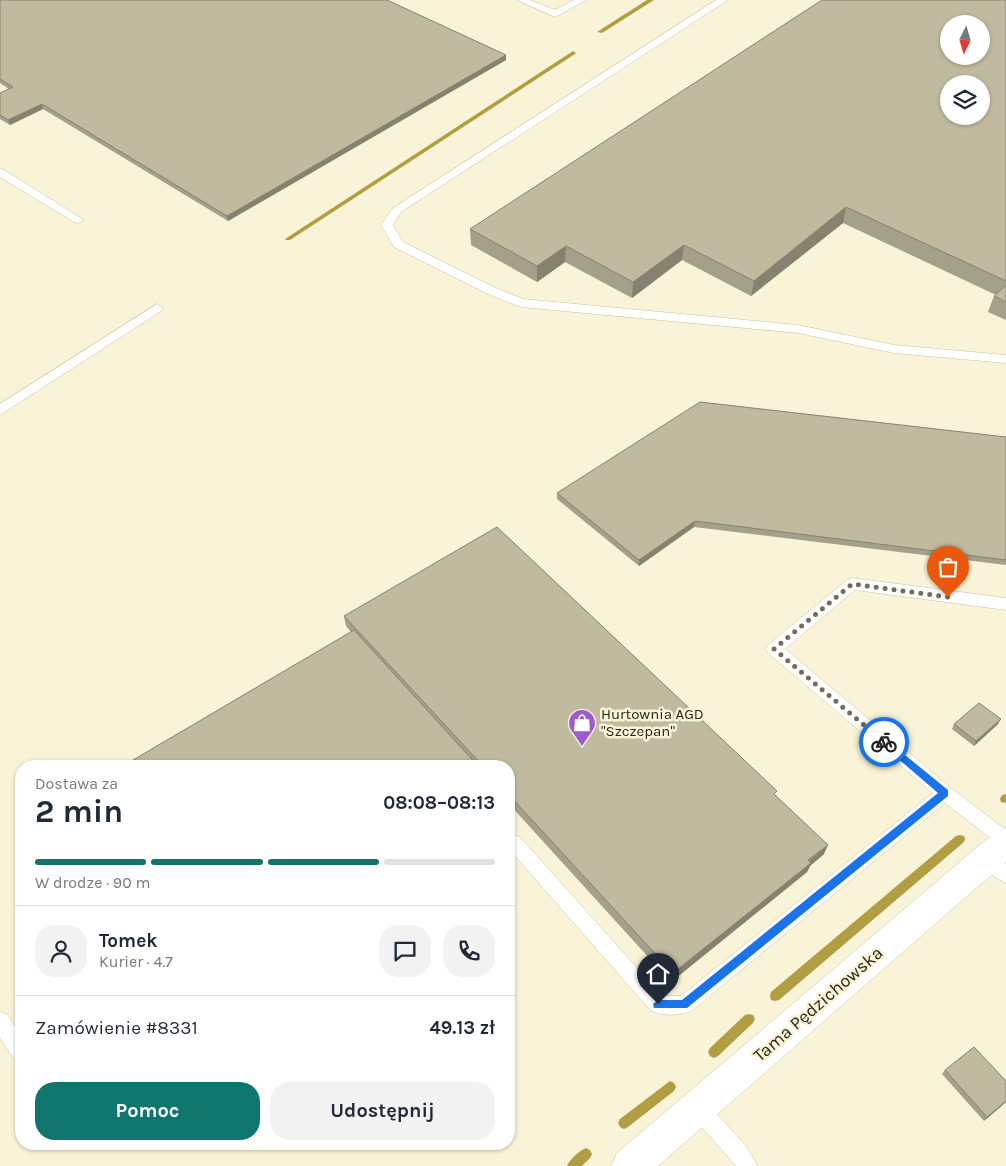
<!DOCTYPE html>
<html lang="pl">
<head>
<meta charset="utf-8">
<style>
	body { margin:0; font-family:Karla,sans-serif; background:#f2f2f3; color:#1f2937; height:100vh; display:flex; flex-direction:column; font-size:19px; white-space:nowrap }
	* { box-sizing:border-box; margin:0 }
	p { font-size:16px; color:#747a83 }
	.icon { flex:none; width:28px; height:28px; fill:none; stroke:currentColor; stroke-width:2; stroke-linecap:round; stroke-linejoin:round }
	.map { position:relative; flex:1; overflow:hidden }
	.panel { position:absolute; left:15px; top:760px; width:500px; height:390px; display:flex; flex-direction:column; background:#fff; border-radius:20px; box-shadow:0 1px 4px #0004 }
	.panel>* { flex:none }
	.needle { width:32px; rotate:185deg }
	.buttons { position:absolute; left:940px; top:15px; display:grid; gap:10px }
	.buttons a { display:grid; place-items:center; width:50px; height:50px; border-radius:50%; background:#fff; box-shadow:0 1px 4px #0004; font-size:25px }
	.pin { position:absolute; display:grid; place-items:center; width:42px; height:42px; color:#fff; margin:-51px -21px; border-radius:50% 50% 50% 0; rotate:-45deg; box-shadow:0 0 5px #0007 }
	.pin .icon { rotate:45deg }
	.courier { position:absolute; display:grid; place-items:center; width:50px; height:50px; margin:-25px; border:4px solid #1a73e8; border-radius:50%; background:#fff; color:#222; box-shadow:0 1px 6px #0007 }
	.head em { font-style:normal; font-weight:700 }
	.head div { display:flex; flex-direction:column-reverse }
	.head { display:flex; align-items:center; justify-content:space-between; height:85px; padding:0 20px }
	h1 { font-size:32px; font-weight:700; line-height:38px }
	.bar { display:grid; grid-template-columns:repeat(4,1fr); gap:8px 5px; align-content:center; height:60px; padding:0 20px }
	.bar i { height:6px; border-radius:4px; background:#e0e1e3 }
	.bar .active { background:#0f766e }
	.bar p { grid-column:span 4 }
	.line { display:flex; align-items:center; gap:12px; padding:0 20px; border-top:1px solid #e0e1e3 }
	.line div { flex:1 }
	.round { display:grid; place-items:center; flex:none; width:52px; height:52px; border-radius:20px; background:#f2f2f3 }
	.cta { display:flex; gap:10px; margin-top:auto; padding:10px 20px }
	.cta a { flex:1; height:58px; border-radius:20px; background:#0f766e; color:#fff; font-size:20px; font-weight:700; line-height:58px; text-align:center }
	.cta a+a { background:#f2f2f3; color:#1f2937 }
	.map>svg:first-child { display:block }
</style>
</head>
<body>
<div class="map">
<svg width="1006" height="1166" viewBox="0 0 1006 1166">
	<rect width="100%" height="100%" fill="#f9f3d7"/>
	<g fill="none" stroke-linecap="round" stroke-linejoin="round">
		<!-- stream -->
		<g fill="#b19e42" fill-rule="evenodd">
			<polygon points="647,0 654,0 602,33 597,32"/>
			<polygon points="573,51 576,53 575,54 290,240 286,240 285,239"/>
			<polygon points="1006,794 1006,803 1001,802 1000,799 1002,795"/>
			<polygon points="960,835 964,836 965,839 964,842 779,1000 775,1001 771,1000 770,996 771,992 956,836"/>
			<polygon points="749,1014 753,1015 755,1019 753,1023 718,1056 714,1058 710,1056 708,1052 710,1048 745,1015"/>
			<polygon points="670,1081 674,1083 676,1087 674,1091 628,1127 624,1129 620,1127 618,1123 620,1119"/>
			<path d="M586,1148L590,1150L592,1154L590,1158L582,1166H567C570,1159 579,1151 586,1148Z"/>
		</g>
		<defs>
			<g id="lane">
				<polygon points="517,0 530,0 555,10 574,0 586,0 555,17"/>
				<polygon points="716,0 728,0 401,212 393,225 403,242 496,288 523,299 798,325 894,345 1006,355 1006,363 894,353 798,333 521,307 488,294 394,247 381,225 393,208"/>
				<polygon points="0,169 4,170 84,220 78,223 74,222 0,177"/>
				<polygon points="157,304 163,308 161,311 0,415 0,404"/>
				<path d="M852,578L1006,598V610L855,590L785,649L951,788L1006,830V848L1000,845L945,803L691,1011C679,1016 663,1016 651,1011L509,849V833L520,837L662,996H681L933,793L768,653L766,649L768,645L847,580Z"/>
				<path d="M987,851L993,853L1006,864V883C996,879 983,869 978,859L981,853Z"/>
				<polygon points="0,1012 7,1014 21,1036 21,1061 14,1059 0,1038"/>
				<polygon points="698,1098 705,1101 746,1146 758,1166 736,1166 691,1115 688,1108 691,1101"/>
			</g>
			<polygon id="street" points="1006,828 1006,862 658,1166 611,1166 617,1153 995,832"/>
		</defs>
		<!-- lane casing -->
		<use href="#lane" stroke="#c6c1a5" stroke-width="1"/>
		<!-- street casing -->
		<use href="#street" stroke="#c6c1a5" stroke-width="1"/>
		<!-- lane -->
		<use href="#lane" fill="#fff" fill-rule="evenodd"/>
		<!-- street -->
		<use href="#street" fill="#fff" fill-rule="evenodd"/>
	</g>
	<!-- wall -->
	<g fill="#a5a089">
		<polygon points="0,0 506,55 506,60 228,221 43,109 10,125 0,119 0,93 9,89 0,83"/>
		<polygon points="1006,0 1006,320 988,312 994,296 996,295 843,223 751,296 682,260 632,298 565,262 537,282 471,245 470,229"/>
		<polygon points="1006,437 1006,565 694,527 639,566 557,499 557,493"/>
		<polygon points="344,616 776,796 824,854 810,866 807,872 671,982 509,804 509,766 123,766 351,632 346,626"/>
		<polygon points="954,724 998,724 974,746 952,729"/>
		<polygon points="945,1070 1006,1102 984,1121 942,1074"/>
	</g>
	<!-- shaded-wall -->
	<g fill="#86826f">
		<polygon points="506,55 506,60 228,221 227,216"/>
		<polygon points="42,104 43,109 10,125 8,120"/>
		<polygon points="846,207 843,223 751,296 754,281"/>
		<polygon points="684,245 682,260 632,298 633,282"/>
		<polygon points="566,246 565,262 537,282 537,266"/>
		<polygon points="695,521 694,527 639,566 639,560"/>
		<polygon points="1001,719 998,724 974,746 976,741"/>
		<polygon points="828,845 824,854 810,866 807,872 671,982 673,973"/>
		<polygon points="1006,1101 1006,1102 984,1121 987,1117"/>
	</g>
	<!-- building -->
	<g fill="#c0ba9f" stroke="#86826f" fill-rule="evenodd">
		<polygon points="0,0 387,0 506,55 227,216 42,104 8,120 0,115 0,93 13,87 0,79"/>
		<path d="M822,0H1006V281L846,207L754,281L684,245L633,282L566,246L537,266L470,229ZM949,24H981V56H949ZM949,84H981V116H949Z"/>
		<polygon points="1006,285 1006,302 994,296"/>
		<polygon points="700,402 1006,437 1006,560 695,521 639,560 557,493"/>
		<polygon points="497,527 777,791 774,794 828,845 808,860 811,863 673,973 509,795 509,766 483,766 344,616"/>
		<polygon points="354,630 478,766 123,766"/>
		<polygon points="979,703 1001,719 976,741 954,724"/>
		<polygon points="974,1047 1006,1081 1006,1101 987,1117 945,1070"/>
	</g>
	<!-- route -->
	<polygon fill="#1a73e8" points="884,738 948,790 948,796 687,1008 654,1008 653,1004 658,1000 682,1000 938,793 881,744 881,739"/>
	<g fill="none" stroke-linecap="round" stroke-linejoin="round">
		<!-- done -->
		<polyline stroke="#716e5d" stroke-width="5" stroke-dasharray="0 9" points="884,742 774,649 852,584 948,597"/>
	</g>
	<!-- icons -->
	<defs>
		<symbol id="shop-pin" viewBox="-11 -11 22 30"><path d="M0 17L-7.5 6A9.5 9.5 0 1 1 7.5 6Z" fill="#9c5ad0" stroke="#f9f3d7"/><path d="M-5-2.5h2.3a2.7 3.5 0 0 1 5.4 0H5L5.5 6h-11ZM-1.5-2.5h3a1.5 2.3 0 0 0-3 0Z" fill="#fff"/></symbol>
	</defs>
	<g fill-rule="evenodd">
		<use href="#shop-pin" x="566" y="707" width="32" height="43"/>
	</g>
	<g text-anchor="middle" stroke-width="5" stroke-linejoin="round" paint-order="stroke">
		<!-- poi labels -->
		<g font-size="15" fill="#28261b" stroke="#f9f3d7" text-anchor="start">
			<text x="601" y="719">Hurtownia AGD<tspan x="601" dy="17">"Szczepan"</tspan></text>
		</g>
		<!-- near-street labels -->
		<g font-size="18" fill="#28261b" stroke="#f9f3d7">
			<text transform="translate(818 1004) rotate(-41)" y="6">Tama Pędzichowska</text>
		</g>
	</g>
</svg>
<div class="buttons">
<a><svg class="needle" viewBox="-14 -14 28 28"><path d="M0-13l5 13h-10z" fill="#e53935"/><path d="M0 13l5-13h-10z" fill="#747a83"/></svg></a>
<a><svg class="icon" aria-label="layers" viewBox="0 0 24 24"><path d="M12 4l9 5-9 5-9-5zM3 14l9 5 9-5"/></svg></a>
</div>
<div class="pin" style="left:948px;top:597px;background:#ea580c"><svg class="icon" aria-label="bag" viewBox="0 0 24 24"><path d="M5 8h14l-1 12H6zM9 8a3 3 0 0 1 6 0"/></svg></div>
<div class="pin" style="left:658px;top:1004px;background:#1f2937"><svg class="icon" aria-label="home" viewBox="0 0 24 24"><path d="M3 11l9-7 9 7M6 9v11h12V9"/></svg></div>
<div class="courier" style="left:884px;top:742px"><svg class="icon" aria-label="bike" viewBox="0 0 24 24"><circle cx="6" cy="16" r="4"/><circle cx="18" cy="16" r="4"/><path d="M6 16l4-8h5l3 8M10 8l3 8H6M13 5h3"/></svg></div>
<section class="panel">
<div class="head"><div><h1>2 min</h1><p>Dostawa za</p></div><em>08:08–08:13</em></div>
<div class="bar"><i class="active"></i><i class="active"></i><i class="active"></i><i></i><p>W drodze · 90 m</p></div>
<div class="line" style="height:90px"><a class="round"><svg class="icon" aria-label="person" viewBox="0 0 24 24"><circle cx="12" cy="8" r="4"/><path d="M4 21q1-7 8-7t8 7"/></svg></a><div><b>Tomek</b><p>Kurier · 4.7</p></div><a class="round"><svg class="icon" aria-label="chat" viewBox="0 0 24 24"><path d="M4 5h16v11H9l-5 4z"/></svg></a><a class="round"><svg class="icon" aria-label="phone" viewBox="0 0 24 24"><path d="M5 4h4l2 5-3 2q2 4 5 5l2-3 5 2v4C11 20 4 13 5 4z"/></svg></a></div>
<div class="line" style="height:65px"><div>Zamówienie #8331</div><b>49.13 zł</b></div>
<div class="cta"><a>Pomoc</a><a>Udostępnij</a></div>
</section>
</div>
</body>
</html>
